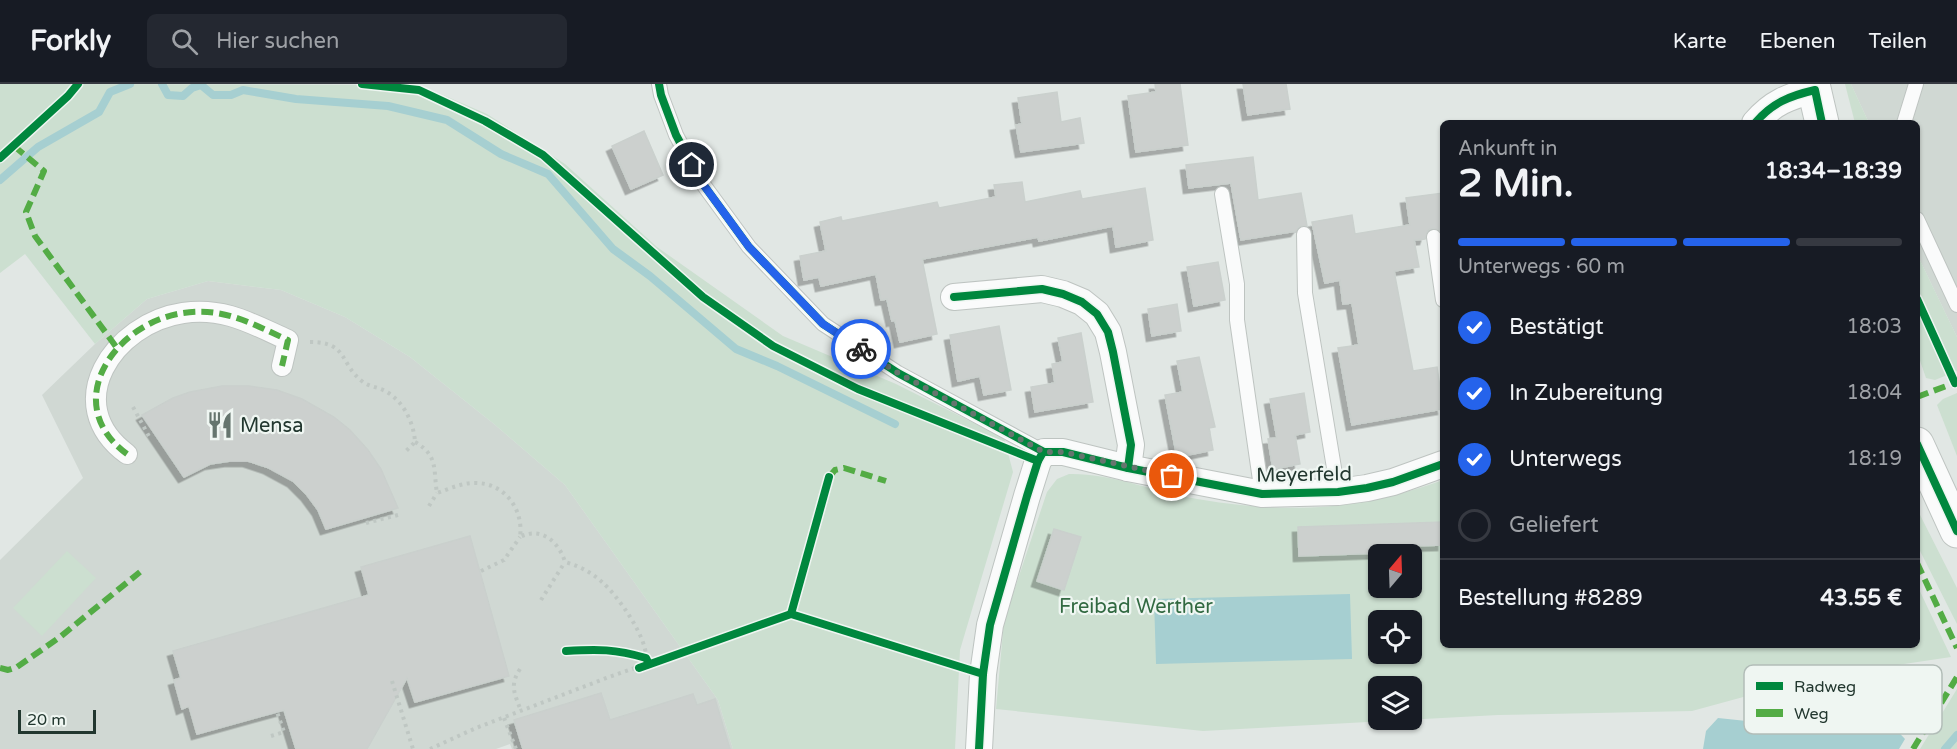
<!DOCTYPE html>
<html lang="de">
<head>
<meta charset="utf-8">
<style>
	body { margin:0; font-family:"Varela Round",sans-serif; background:#242831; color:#f1f3f6; height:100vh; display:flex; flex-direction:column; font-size:22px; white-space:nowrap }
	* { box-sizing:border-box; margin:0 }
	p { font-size:20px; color:#9ea1a6 }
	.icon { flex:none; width:33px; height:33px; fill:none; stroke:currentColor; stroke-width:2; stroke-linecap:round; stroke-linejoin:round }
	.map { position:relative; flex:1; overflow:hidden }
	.panel { position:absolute; left:1440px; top:36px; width:480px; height:528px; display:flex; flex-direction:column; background:#171b24; border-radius:9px; box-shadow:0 2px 4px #0004 }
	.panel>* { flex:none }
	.needle { width:39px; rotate:19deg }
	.tools { position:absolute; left:1368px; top:460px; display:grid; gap:12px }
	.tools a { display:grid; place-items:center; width:54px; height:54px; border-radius:9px; background:#171b24; box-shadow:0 2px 4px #0004; font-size:30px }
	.scale { position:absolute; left:18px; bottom:15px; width:78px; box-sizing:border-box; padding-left:6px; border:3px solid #22372f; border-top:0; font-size:16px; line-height:21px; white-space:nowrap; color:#22372f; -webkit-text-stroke:4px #eff6f2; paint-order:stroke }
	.pin { position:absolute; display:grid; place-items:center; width:51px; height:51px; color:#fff; margin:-26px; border:3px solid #fff; border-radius:50%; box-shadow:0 2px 6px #0007 }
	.courier { position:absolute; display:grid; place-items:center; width:60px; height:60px; margin:-30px; border:4px solid #2563eb; border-radius:50%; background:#fff; color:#222; box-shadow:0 2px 8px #0007 }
	.summary em { font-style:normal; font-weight:800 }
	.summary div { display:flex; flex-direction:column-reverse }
	.summary { display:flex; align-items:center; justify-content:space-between; height:102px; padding:0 18px }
	h1 { font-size:39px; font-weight:800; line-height:45px }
	.bar { display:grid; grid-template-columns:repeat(4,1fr); gap:9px 6px; align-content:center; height:72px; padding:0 18px }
	.bar i { height:8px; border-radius:4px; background:#363941 }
	.bar .on { background:#2563eb }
	.bar p { grid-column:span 4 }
	.line { display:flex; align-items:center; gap:15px; padding:0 18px; border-top:2px solid #363941 }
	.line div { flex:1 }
	ol { padding:0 18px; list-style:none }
	li { display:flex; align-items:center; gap:18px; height:66px }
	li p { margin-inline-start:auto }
	li .icon { padding:6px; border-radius:50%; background:#2563eb; color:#fff; stroke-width:4 }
	li:last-child { color:#9ea1a6 }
	li i { width:33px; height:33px; border:3px solid #363941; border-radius:50% }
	header { display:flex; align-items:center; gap:36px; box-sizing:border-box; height:84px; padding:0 30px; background:#171b24; border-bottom:2px solid #363941 }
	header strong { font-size:28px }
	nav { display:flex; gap:33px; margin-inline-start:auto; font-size:21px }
	.search { width:420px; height:54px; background:#242831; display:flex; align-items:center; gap:15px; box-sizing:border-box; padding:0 21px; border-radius:9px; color:#9ea1a6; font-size:22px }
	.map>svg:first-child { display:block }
</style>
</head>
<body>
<header>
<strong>Forkly</strong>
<div class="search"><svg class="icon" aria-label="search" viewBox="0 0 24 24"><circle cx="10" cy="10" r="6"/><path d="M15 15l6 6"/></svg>Hier suchen</div>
<nav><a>Karte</a><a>Ebenen</a><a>Teilen</a></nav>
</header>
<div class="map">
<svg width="1957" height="665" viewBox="0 0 1957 665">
	<defs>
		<filter id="shadow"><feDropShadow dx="-5.5" dy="5.5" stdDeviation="0" flood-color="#0004"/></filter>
	</defs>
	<rect width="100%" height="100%" fill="#e1e7e4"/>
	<!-- built -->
	<g fill="#d0d8d3">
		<polygon points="1851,0 1957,0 1957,253 1917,170 1917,39 1869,39"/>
		<polygon points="208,197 281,206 345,233 410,273 494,340 565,401 718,616 733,665 512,665 510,660 496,665 0,665 0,476 83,394 42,311 95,260 147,215"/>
	</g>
	<!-- green -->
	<g fill="#ccdfd0" fill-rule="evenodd">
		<polygon points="0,0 420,1 487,30 565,80 657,163 783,252 896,300 1004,354 1013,388 960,566 955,665 733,665 718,616 565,401 494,340 410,273 345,233 281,206 208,197 147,215 95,260 25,170 0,189"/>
		<polygon points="1845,0 1851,0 1869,39 1855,39"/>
		<polygon points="1917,170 1957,253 1957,287 1935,296 1926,294 1917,268"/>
		<polygon points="1957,309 1957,372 1937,321 1943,315"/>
		<path d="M1069,390C1108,389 1147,405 1186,413C1279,430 1353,429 1443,396V561H1917V501L1951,573L1817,593L1692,627L1498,631L1203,647L996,625L1004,537L1047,408L1057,395ZM1378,471H1412V504H1378ZM1378,537H1412V570H1378ZM1378,603H1412V636H1378Z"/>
		<polygon points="1917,425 1957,504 1957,540 1917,461"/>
		<polygon points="67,467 96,494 42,552 13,524"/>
		<polygon points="1957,605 1957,665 1920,665"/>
	</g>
	<!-- water -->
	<g fill="#a6cfd1">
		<polygon points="1350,510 1352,575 1156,580 1154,515"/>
		<polygon points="1886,586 1904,609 1886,635 1905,655 1899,665 1703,665 1706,647 1718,634 1821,645 1821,596"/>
	</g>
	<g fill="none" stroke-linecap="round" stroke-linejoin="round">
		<!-- stream -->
		<g stroke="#a6cfd1" stroke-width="8">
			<polyline points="162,0 168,11 183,12 192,4 201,1 213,11 231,11 243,6 296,15 388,22 447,36 501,70 548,90 613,165 650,192 736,265 777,282 895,340"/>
			<polyline points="0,96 38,63 99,28 110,8 130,0"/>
			<polyline points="1945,665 1957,651"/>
		</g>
	</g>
	<!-- building -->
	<g fill="#ccd0ce" stroke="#cad0cd" stroke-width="1.5" filter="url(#shadow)">
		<polygon points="1155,0 1180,0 1188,61 1136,68 1128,12 1156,8"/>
		<polygon points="1243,0 1286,0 1290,25 1248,31"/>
		<polygon points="1057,8 1061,38 1080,34 1084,59 1021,68 1016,41 1022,40 1018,14"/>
		<polygon points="644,47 663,91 631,105 612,62"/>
		<polygon points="1253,73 1258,116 1301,109 1307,142 1300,142 1296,147 1241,156 1231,99 1189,104 1186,81"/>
		<polygon points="1022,98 1025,118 1080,107 1082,115 1145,104 1153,156 1116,163 1113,142 1039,157 1038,153 922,175 937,250 900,258 895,236 892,237 887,215 881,216 876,190 821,202 819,193 804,196 800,172 826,167 820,138 841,133 842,137 937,118 939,124 996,113 994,101"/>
		<polygon points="1443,109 1443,152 1441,147 1433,144 1428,146 1425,155 1414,156 1419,183 1394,187 1413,287 1437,283 1443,325 1352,341 1338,264 1359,261 1352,219 1343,220 1340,196 1325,199 1312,138 1352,131 1355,150 1410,141 1406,114"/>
		<polygon points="1218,178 1225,216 1194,222 1187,183"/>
		<polygon points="1177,220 1181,247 1152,252 1148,225"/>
		<polygon points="999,242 1011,306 984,311 980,292 958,297 950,251"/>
		<polygon points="1081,249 1093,318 1035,328 1031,303 1055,299 1052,280 1063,278 1058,254"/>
		<polygon points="1199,273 1215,343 1209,344 1213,366 1177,373 1165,311 1183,308 1177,277"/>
		<polygon points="222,302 249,302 277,306 302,315 334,333 350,346 368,366 381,385 398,424 326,445 318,426 307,411 293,397 269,384 248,377 230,377 210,380 184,393 142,331 173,314 190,308"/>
		<polygon points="1304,309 1310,348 1295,351 1300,380 1273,385 1268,355 1277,354 1270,315"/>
		<polygon points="1443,438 1443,461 1382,463 1382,469 1299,472 1298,443"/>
		<polygon points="1054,445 1081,453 1064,506 1037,497"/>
		<polygon points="470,452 509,592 415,618 407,594 367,665 296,665 284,626 197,650 189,622 182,625 174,596 181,594 173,567 369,511 361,483"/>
		<polygon points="601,609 610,636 693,610 697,621 715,615 730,665 523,665 514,636"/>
	</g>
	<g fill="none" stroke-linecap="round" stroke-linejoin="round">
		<defs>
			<g id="service">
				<polyline points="659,0 661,11 676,51 700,96 749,163 823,240 898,289 1044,368"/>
				<polyline points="1904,39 1916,0"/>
				<polyline points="1222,110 1237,200 1237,236 1262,410"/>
				<polyline points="1917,135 1957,221"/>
				<polyline points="1304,150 1305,209 1338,408"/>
				<polyline points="1434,153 1443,216"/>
			</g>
			<path id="pedestrian" d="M127,370C59,320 114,239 183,229C225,223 252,240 288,256L282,282"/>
			<g id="minor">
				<path d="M1755,39C1772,19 1789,12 1815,6"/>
				<polyline points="954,213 1042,205 1063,210 1082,218 1097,230 1108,248 1113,268 1131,361 1128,384"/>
				<polyline points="979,665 983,590 990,541 1027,412 1038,377 1044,368 1063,368 1128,384 1262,410 1338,408 1367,404 1393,398 1443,380"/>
			</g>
			<g id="secondary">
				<polyline points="1813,0 1822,39"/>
				<polyline points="1917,360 1957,447"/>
			</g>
		</defs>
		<!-- service casing -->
		<use href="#service" stroke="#bec4c1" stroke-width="16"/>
		<!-- pedestrian casing -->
		<use href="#pedestrian" stroke="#bec4c1" stroke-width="22"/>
		<!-- minor casing -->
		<use href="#minor" stroke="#bec4c1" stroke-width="28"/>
		<!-- secondary casing -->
		<use href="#secondary" stroke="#bec4c1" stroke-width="35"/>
		<!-- path -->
		<g stroke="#bfc7c3" stroke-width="4" stroke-dasharray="3 4.5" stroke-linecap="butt">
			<polyline points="362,0 419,6 485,37 543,71 703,213 773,262 858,305 953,344"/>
			<polyline points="0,74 68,12 78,0"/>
			<path d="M310,258C349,258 339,280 363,298C370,303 378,303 385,307C403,316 414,339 415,358L405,368"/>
			<polyline points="133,323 151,356"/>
			<path d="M415,358C439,372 433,386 437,409C449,405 461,399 474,399C504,398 524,425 520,453C541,442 559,458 565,478C579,482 591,488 602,498C618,512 647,553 646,574"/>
			<polyline points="429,422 437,409"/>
			<polyline points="366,439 398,431"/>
			<polyline points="481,487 504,476 520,453"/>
			<polyline points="541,516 565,478"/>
			<polyline points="791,530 829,393"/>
			<path d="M566,567C598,565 615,565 646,574L649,580"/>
			<path d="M520,585C509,602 515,610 521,627"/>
			<polyline points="392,597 413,665"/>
			<polyline points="504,634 516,665"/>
			<polyline points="271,652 284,648 277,628"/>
			<polyline points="430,665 476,644 609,593 791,530 960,582"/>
		</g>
		<!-- service -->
		<use href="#service" stroke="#fafbfb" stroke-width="14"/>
		<!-- pedestrian -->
		<use href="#pedestrian" stroke="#fafbfb" stroke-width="20"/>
		<!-- minor -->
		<use href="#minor" stroke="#fafbfb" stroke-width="26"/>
		<!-- secondary -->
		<use href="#secondary" stroke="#fafbfb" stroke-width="33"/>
		<!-- quiet -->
		<g stroke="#53ac45" stroke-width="6" stroke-dasharray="12 6" stroke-linecap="butt">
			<polyline points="14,62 44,87 26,128 35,152 117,264"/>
			<polyline points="1917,313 1957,298"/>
			<path d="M127,370C59,320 114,239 183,229C225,223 252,240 288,256L282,282"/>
			<polyline points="829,393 835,386 844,384 886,397"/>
			<polyline points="1917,479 1957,564"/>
			<polyline points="0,584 8,586 17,583 60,553 140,488"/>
			<polyline points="1913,665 1957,593"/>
		</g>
		<defs>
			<g id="cycleway">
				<polyline points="362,0 419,6 485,37 543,71 703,213 773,262 858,305 1038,377"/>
				<polyline points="659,0 661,11 676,51 700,96 749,163 823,240 898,289 1044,368 1063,368 1128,384 1262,410 1338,408 1367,404 1393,398 1443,380"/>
				<path d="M1755,39C1772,19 1789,12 1815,6L1822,39"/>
				<polyline points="0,74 68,12 78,0"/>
				<polyline points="954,213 1042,205 1063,210 1082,218 1097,230 1108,248 1113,268 1131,361 1128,384"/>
				<polyline points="1917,215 1955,299"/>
				<polyline points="1917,360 1957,447"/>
				<polyline points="791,530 829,393"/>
				<path d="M566,567C598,565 615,565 646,574L649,580"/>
				<polyline points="639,584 791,530 983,590"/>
				<polyline points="979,665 983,590 990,541 1027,412 1038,377 1042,370"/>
			</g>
		</defs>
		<!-- cycleway casing -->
		<use href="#cycleway" stroke="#eff6f2" stroke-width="11"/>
		<!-- cycleway -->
		<use href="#cycleway" stroke="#00873e" stroke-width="8"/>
	</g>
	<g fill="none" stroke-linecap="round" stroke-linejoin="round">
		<!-- done -->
		<polyline stroke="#65756e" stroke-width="6" stroke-dasharray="0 10.8" points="861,265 898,289 1044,368 1063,368 1172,392"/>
		<!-- route -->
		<polyline stroke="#2563eb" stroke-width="8" points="692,81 700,96 749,163 823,240 861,265"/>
	</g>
	<!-- icons -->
	<defs>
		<symbol id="restaurant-bare" viewBox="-9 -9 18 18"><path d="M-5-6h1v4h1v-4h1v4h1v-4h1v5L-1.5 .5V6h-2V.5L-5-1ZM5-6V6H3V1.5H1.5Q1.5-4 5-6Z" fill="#65756e" stroke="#eff6f2" stroke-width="2.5" paint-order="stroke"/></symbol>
	</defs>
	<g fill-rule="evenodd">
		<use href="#restaurant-bare" x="201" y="322" width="38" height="38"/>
	</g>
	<g text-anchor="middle" stroke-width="4.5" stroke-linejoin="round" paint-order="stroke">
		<!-- poi labels -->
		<g font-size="20" fill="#22372f" stroke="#eff6f2" text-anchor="start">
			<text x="240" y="348">Mensa</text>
		</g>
		<!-- street labels -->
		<g font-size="20" fill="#22372f" stroke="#eff6f2">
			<text transform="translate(1304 390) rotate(-1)" y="7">Meyerfeld</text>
		</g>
		<!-- park labels -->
		<g font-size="20" fill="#316941" stroke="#eff6f2">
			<text x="1136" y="529">Freibad Werther</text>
		</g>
	</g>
	<!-- legend -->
	<rect x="1744" y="581" width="198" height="69" rx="9" fill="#eff6f2" stroke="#b2bdb8" stroke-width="1.5"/>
	<rect x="1756" y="598" width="27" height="8" fill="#00873e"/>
	<rect x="1756" y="625" width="27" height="8" fill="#53ac45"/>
	<g font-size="16" fill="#22372f">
		<text x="1794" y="608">Radweg</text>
		<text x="1794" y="635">Weg</text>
	</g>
</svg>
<div class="tools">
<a><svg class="needle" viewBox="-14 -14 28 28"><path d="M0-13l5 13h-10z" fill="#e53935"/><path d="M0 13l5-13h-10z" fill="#9ea1a6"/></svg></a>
<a><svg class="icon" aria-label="locate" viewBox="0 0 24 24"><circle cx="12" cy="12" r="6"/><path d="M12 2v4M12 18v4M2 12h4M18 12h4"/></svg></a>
<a><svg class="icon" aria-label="layers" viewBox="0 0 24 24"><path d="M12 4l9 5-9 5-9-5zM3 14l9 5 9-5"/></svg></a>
</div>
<div class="scale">20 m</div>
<div class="pin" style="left:1172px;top:392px;background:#ea580c"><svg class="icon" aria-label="bag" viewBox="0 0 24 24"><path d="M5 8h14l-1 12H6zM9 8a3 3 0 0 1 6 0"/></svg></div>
<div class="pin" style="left:692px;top:81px;background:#1f2937"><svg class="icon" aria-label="home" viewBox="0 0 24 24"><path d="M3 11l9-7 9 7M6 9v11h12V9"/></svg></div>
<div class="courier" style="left:861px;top:265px"><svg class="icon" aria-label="bike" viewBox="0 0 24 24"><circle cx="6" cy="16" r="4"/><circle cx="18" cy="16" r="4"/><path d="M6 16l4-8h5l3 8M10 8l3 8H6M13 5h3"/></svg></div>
<section class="panel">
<div class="summary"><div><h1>2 Min.</h1><p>Ankunft in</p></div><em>18:34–18:39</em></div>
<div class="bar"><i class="on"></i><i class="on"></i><i class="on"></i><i></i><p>Unterwegs · 60 m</p></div>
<ol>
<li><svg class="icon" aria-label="check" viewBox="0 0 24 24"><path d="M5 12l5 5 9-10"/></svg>Bestätigt<p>18:03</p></li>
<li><svg class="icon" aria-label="check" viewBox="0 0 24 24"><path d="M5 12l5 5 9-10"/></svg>In Zubereitung<p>18:04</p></li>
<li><svg class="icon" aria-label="check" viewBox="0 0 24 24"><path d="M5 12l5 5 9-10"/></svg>Unterwegs<p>18:19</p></li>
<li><i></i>Geliefert</li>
</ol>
<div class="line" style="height:78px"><div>Bestellung #8289</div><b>43.55 €</b></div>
</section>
</div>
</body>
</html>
